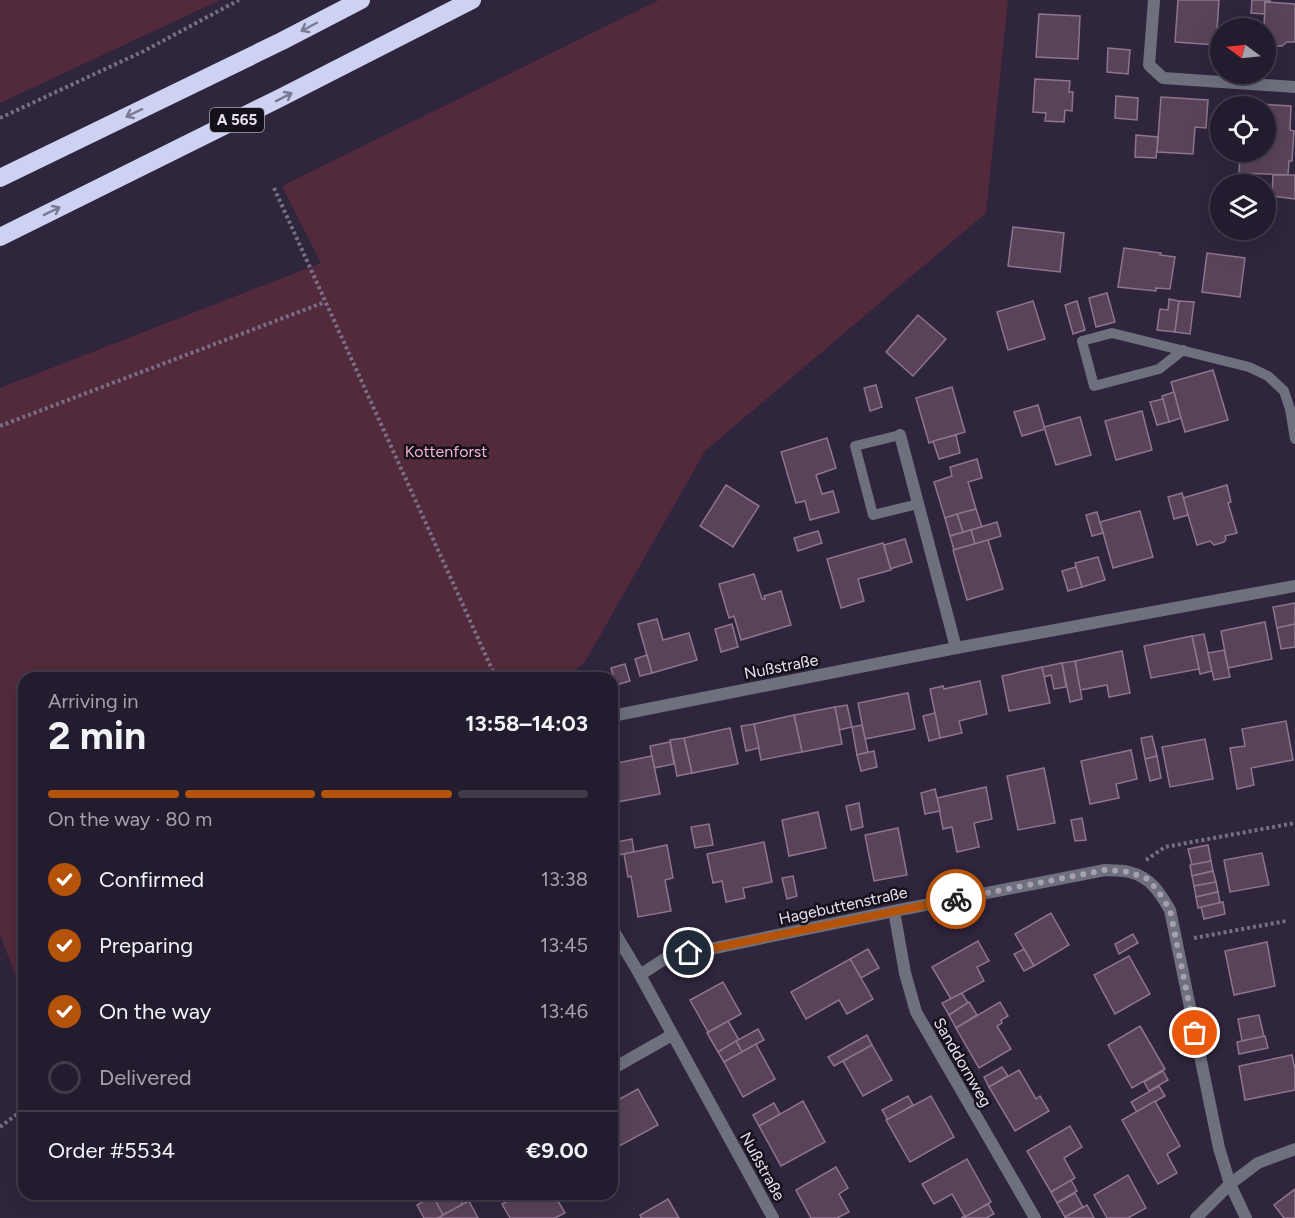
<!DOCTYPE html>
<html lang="en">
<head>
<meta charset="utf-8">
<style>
	body { margin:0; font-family:Figtree,sans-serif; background:#2b2536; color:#f1f3f6; height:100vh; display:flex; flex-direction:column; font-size:22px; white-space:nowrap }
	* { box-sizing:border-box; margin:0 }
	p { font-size:20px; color:#a3a1aa }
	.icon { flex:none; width:33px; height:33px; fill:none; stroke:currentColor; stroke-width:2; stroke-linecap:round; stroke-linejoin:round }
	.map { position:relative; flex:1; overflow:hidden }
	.drawer { position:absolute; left:18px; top:672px; width:600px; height:528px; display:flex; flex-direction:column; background:#231c2e; border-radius:18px; box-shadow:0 6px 24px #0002,0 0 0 2px #403a4a }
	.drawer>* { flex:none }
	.needle { width:39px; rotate:285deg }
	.tools { position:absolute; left:1210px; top:18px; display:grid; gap:12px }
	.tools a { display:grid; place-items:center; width:66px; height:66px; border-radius:50%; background:#231c2e; box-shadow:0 6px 24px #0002,0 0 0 2px #403a4a; font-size:30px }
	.pin { position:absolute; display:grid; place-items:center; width:51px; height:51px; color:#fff; margin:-26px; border:3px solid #fff; border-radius:50%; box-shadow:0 2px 6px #0007 }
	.courier { position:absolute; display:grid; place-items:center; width:60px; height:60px; margin:-30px; border:4px solid #b45309; border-radius:50%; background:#fff; color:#222; box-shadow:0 2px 8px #0007 }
	.headline em { font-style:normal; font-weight:700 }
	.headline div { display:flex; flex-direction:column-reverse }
	.headline { display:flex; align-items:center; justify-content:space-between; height:102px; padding:0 30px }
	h1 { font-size:39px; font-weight:700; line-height:45px }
	.bar { display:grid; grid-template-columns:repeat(4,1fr); gap:9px 6px; align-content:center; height:72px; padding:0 30px }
	.bar i { height:8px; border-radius:4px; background:#403a4a }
	.bar .on { background:#b45309 }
	.bar p { grid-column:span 4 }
	.line { display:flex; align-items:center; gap:15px; padding:0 30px; border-top:2px solid #403a4a }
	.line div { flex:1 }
	ol { padding:0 30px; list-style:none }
	li { display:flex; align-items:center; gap:18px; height:66px }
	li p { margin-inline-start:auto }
	li .icon { padding:6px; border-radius:50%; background:#b45309; color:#fff; stroke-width:4 }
	li:last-child { color:#a3a1aa }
	li i { width:33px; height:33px; border:3px solid #403a4a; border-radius:50% }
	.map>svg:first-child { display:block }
</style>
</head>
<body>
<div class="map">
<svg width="1295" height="1218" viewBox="0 0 1295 1218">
	<rect width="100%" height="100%" fill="#2f253d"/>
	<!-- green -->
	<g fill="#522a3c">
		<polygon points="0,0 220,0 0,103"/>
		<polygon points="659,0 1008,0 986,213 705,451 585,662 565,678 24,678 24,999 0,934 0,388 321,263 282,186"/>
	</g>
	<!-- building -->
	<g fill="#594359" stroke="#8e758d" stroke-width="1.5">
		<polygon points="1178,0 1219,0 1216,45 1175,42"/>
		<polygon points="1252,0 1270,0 1270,2 1265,2 1265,14 1251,13"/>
		<polygon points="1265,2 1295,4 1295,42 1287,42 1282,46 1269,46 1266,43 1266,28 1264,28"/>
		<polygon points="1039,14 1080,16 1078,59 1036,57"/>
		<polygon points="1108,48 1130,50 1128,74 1107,72"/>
		<polygon points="1035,79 1070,81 1069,92 1073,92 1072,111 1065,110 1064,122 1045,121 1046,113 1033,112"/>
		<polygon points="1116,96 1138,98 1137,120 1115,118"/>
		<polygon points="1161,97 1208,100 1206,128 1195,127 1193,154 1157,152"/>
		<polygon points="1242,103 1291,106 1290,130 1294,131 1292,161 1289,161 1288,175 1239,173 1240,152 1266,152 1266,106 1242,106"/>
		<polygon points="1136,135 1158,137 1156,158 1135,157"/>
		<polygon points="1273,175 1295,175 1295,199 1272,196"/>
		<polygon points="1013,227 1064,233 1060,272 1008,266"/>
		<polygon points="1124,248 1161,253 1160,255 1175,257 1170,289 1156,288 1156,291 1118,287"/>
		<polygon points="1207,253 1245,258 1240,297 1202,292"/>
		<polygon points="1107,293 1115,322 1096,327 1089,298"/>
		<polygon points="1169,299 1179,301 1175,332 1157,330 1160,309 1168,310"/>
		<polygon points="1033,301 1045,339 1008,350 997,312"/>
		<polygon points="1077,301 1085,330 1073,334 1065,305"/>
		<polygon points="1179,301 1194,302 1190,334 1175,332"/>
		<polygon points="918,315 946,339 913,376 886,352"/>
		<polygon points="1213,370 1228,420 1185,432 1171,382"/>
		<polygon points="876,385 882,407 870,411 864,388"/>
		<polygon points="952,387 965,432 929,443 916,398"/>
		<polygon points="1174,392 1181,418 1169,422 1162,396"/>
		<polygon points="1163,399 1169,422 1157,425 1150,402"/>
		<polygon points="1038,405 1045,429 1022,436 1014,412"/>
		<polygon points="1142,411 1152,450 1116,460 1105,421"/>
		<polygon points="1080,417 1091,455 1056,465 1044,427"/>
		<polygon points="956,435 960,453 939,459 933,441"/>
		<polygon points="827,438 836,468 816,475 822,494 833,491 839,512 810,520 805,501 796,503 781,452"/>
		<polygon points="977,459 982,478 968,482 976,509 945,518 934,482 952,476 950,467"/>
		<polygon points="726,485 759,506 733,547 700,526"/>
		<polygon points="1227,485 1231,502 1228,503 1237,533 1225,536 1226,539 1224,542 1214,545 1210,541 1197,545 1183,498"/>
		<polygon points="1182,493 1188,515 1174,519 1168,497"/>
		<polygon points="976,509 982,527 963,532 957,514"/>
		<polygon points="1140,511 1153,557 1113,568 1100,522"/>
		<polygon points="1097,512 1103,533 1092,536 1086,515"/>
		<polygon points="957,514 963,532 950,536 945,518"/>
		<polygon points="997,522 1001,536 975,544 971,530"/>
		<polygon points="971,530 975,544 954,550 950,536"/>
		<polygon points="818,531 822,543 798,551 794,538"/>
		<polygon points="905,539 912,562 890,569 884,545"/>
		<polygon points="988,540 1003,589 967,600 953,550"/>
		<polygon points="883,543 891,570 858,579 864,601 841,608 827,559"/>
		<polygon points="1098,557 1105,580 1082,587 1075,563"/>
		<polygon points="1076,567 1082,587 1068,591 1062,571"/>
		<polygon points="754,574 762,599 765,599 764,596 781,591 791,625 741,640 734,616 729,618 719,584"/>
		<polygon points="1295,603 1295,624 1277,628 1273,607"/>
		<polygon points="657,619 663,640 689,633 697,660 652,673 638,624"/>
		<polygon points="1265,622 1272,659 1228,668 1221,631"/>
		<polygon points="732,624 738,647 721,652 715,629"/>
		<polygon points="1295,624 1295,647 1281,649 1277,628"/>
		<polygon points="1204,634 1212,671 1200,674 1192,636"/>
		<polygon points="1192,636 1199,669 1151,678 1144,646"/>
		<polygon points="1224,650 1230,677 1214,680 1208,653"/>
		<polygon points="1122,651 1130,693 1109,697 1107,685 1080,690 1075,661"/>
		<polygon points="647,655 652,673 640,676 635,659"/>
		<polygon points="1075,661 1082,699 1070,702 1062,663"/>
		<polygon points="1062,663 1066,687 1054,689 1051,675 1044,677 1042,667"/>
		<polygon points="625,664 630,681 616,685 611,668"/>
		<polygon points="1042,667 1050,703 1009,711 1002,676"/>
		<polygon points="980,681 987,714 959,721 962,733 940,738 930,689 943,686 944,689"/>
		<polygon points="908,693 915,729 865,739 858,703"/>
		<polygon points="847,705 852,727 839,730 835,707"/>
		<polygon points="835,707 842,744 802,752 794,715"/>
		<polygon points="935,713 940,738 929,741 923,716"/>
		<polygon points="794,715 802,752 761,760 754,724"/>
		<polygon points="1286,721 1293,760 1251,768 1254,785 1237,789 1230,748 1245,746 1242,729"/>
		<polygon points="754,724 759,748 746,751 741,726"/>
		<polygon points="862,725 868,752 857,755 852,727"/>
		<polygon points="730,728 738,764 692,773 684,738"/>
		<polygon points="1152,736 1157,756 1145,759 1141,738"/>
		<polygon points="684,738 692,773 677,776 670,740"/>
		<polygon points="1205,739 1213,779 1170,787 1162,747"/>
		<polygon points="670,742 674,764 654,768 650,746"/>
		<polygon points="1131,750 1137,779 1116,784 1119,798 1090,804 1081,761"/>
		<polygon points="874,751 877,767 861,771 857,755"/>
		<polygon points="652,756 660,794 612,803 612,764"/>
		<polygon points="1157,756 1161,778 1150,781 1145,759"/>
		<polygon points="1044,768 1055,823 1018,830 1007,776"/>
		<polygon points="986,787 992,819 974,823 979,847 957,852 952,827 943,829 937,798"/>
		<polygon points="935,789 940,811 925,814 921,793"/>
		<polygon points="859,803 863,827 851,830 846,806"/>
		<polygon points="818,812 826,848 789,856 782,820"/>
		<polygon points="1082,818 1086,840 1075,841 1071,820"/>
		<polygon points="709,824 713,845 695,848 691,827"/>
		<polygon points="898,828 907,875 874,881 865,835"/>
		<polygon points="632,839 634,852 613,856 612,843"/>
		<polygon points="764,842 772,882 743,888 745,898 726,902 722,881 713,883 707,854"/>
		<polygon points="667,845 673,878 665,880 671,911 638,917 631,876 628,877 624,854"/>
		<polygon points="1208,845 1211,861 1192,865 1188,849"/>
		<polygon points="1262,853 1269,885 1230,892 1224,860"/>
		<polygon points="1211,861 1213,871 1192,876 1190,865"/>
		<polygon points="1213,871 1216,882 1194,886 1192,876"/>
		<polygon points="793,876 797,896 787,899 782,878"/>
		<polygon points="1216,882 1218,892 1196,897 1194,886"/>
		<polygon points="1218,892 1220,903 1198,908 1196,897"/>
		<polygon points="1223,902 1225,914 1204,919 1201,907"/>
		<polygon points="1051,913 1069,945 1034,966 1015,934"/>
		<polygon points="1133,934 1138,943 1119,954 1115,944"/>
		<polygon points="978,941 989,961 977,967 984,981 951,999 932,967"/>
		<polygon points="1267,942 1275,986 1234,995 1225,951"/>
		<polygon points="868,949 879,968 861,978 850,959"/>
		<polygon points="1024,949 1034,966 1024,971 1014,954"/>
		<polygon points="1129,956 1150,994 1115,1014 1094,975"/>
		<polygon points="850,959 873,999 847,1014 839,1000 806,1019 791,992"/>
		<polygon points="723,982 741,1014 708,1032 690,1000"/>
		<polygon points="962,993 968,1003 949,1015 942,1003"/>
		<polygon points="969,1002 977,1015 956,1028 949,1015"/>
		<polygon points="1000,1002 1008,1016 1001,1020 1002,1023 997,1026 1011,1049 979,1068 956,1028"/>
		<polygon points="1259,1015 1264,1037 1242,1041 1238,1019"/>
		<polygon points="728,1021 739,1040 718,1052 707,1033"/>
		<polygon points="1140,1026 1165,1069 1132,1088 1108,1045"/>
		<polygon points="758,1029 764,1040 742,1052 736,1041"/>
		<polygon points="867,1035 872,1045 834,1066 828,1057"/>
		<polygon points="1265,1036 1268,1048 1239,1054 1237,1042"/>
		<polygon points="736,1041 742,1052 724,1062 718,1052"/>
		<polygon points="756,1044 775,1079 743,1097 724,1062"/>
		<polygon points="872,1045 892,1080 863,1096 843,1061"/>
		<polygon points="1292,1055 1295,1070 1295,1090 1245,1100 1239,1066"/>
		<polygon points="1002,1067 1008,1076 989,1087 984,1077"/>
		<polygon points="1019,1070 1036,1099 1040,1096 1049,1111 1015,1131 989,1087"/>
		<polygon points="1163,1071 1168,1080 1149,1091 1144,1082"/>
		<polygon points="1159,1086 1165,1096 1137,1112 1131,1102"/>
		<polygon points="638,1089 658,1125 612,1150 612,1103"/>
		<polygon points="908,1096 913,1105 888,1120 882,1110"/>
		<polygon points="931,1096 954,1137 910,1162 886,1120"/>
		<polygon points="803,1101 825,1142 781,1166 759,1126"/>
		<polygon points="1155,1101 1180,1146 1167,1154 1177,1173 1158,1184 1122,1120"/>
		<polygon points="774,1103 780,1114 759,1126 753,1115"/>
		<polygon points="1070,1126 1082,1147 1064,1158 1075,1178 1051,1192 1027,1151"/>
		<polygon points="967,1159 991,1202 965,1217 952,1194 934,1204 922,1184"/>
		<polygon points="836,1167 848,1188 839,1194 849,1212 837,1218 811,1218 796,1190"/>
		<polygon points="1128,1175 1146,1208 1128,1218 1107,1218 1094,1195"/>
		<polygon points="1071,1180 1077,1191 1057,1203 1051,1192"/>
		<polygon points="1295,1189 1295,1218 1284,1218 1274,1205"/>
		<polygon points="1075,1193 1083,1207 1065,1217 1057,1203"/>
		<polygon points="438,1194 457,1194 463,1204 443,1215 433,1196"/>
		<polygon points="521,1194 554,1194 565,1213 555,1218 510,1218 502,1204"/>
		<polygon points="433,1196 443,1215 438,1218 424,1218 417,1205"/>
		<polygon points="668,1199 679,1218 641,1218 640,1215"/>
		<polygon points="469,1201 478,1218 438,1218 463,1204"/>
		<polygon points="988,1204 994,1214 986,1218 961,1218 965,1216 965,1217"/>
		<polygon points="1087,1205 1094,1218 1065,1218 1065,1217"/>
	</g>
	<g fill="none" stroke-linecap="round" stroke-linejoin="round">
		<!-- path -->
		<g stroke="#786f84" stroke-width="4" stroke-dasharray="3 3" stroke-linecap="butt">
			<polyline points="0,118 144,51 239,0"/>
			<polyline points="274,188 496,678"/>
			<polyline points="0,426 325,302"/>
			<polyline points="1146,860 1165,847 1295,823"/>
			<polyline points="1194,938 1286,921"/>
			<polyline points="0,1127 24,1109"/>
		</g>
		<!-- service -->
		<g stroke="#6e707e" stroke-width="10">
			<polyline points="1183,350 1159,369 1094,386 1082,341 1112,333 1249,367 1268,376 1284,391 1290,409 1295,439"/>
			<polyline points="900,435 855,446 873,515 918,504"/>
		</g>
		<!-- minor -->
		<g stroke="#6e707e" stroke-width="12">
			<polyline points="1154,0 1149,65 1163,78 1295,87"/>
			<polyline points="900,435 956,648"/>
			<polyline points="612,716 956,648 1295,586"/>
			<polyline points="894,911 905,973 916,1012 1035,1218"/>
			<polyline points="612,928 640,975 773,1218"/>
			<path d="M640,975L666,958L894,911L1105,870C1113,871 1122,870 1129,872C1151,877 1160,893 1170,910L1219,1148L1230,1184L1246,1218"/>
			<polyline points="612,1069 672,1035"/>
			<polyline points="1196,1218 1230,1184 1258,1163 1295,1149"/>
		</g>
		<!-- motorway -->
		<g stroke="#cdd2f3" stroke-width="18">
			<polyline points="0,178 282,41 361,0"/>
			<polyline points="0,237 280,98 472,0"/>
		</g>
	</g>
	<!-- one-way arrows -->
	<defs><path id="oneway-shaft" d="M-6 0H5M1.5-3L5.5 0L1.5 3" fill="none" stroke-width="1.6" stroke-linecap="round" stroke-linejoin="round" transform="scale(1.5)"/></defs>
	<g stroke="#7a7b92">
		<use href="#oneway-shaft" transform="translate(309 27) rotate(152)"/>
		<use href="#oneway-shaft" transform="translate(284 97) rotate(-27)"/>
		<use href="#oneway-shaft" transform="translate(134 113) rotate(154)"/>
		<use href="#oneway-shaft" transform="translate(52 211) rotate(-26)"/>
	</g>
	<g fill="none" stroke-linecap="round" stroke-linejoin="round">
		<!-- done -->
		<polyline stroke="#a79fb2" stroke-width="6" stroke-dasharray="0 10.8" points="956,899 1105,870 1129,872 1148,879 1158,891 1170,910 1195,1033"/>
		<!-- route -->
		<polyline stroke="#b45309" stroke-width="8" points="689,953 956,899"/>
	</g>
	<g text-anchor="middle" stroke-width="5" stroke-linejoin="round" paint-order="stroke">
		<!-- shield labels -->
		<rect fill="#15111b" stroke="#a8a3b1" stroke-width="1.5" x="210" y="108" width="54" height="24" rx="4.5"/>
		<g font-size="15" font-weight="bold" fill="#e7e1f1">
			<text x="237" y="125">A 565</text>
		</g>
		<!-- park labels -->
		<g font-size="16" fill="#f8b4d0" stroke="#15111b">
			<text x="446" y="457">Kottenforst</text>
		</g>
		<!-- street labels -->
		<g font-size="16" fill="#e7e1f1" stroke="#15111b">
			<text transform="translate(781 666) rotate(-11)" y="6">Nußstraße</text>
			<text transform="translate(843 905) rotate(-12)" y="6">Hagebuttenstraße</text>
			<text transform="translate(963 1062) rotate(60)" y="6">Sanddornweg</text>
			<text transform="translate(763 1166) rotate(61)" y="6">Nußstraße</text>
		</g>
	</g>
</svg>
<div class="tools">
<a><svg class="needle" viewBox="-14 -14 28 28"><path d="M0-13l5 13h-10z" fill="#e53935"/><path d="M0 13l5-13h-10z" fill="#a3a1aa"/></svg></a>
<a><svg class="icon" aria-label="locate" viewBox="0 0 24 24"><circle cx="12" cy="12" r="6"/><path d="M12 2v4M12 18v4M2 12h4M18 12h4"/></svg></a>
<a><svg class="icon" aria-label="layers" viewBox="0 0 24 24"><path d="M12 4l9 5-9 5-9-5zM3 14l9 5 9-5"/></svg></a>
</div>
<div class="pin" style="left:1195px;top:1033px;background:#ea580c"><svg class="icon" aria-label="bag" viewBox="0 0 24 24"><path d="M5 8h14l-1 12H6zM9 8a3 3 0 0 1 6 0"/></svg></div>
<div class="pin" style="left:689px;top:953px;background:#1f2937"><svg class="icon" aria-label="home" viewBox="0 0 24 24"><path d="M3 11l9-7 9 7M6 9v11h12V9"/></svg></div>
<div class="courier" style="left:956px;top:899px"><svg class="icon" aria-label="bike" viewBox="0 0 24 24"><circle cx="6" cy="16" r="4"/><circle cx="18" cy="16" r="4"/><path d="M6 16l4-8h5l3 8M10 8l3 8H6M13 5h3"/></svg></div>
<section class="drawer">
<div class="headline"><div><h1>2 min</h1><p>Arriving in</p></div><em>13:58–14:03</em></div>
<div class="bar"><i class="on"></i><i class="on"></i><i class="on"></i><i></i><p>On the way · 80 m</p></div>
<ol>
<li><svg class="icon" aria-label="check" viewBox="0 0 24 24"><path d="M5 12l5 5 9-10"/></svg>Confirmed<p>13:38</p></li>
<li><svg class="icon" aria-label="check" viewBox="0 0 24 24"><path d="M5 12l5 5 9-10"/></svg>Preparing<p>13:45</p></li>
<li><svg class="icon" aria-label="check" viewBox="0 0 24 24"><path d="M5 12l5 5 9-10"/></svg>On the way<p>13:46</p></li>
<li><i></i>Delivered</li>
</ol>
<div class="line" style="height:78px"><div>Order #5534</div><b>€9.00</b></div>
</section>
</div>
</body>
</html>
